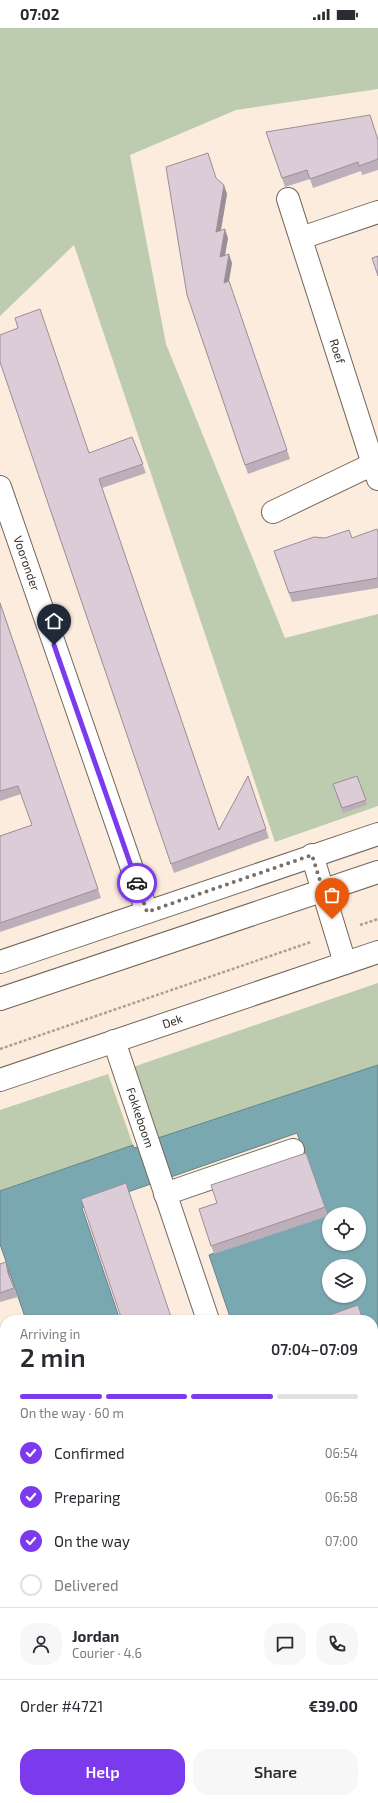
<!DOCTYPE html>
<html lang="en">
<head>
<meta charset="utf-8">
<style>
	body { margin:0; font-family:"Exo 2",sans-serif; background:#f7f7f7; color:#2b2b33; height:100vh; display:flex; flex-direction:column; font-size:15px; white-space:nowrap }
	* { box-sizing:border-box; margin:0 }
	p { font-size:13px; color:#7c7c81 }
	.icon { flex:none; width:22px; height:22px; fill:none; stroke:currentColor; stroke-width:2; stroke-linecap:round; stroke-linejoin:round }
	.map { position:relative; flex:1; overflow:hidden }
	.panel { position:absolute; left:0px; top:1287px; width:378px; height:488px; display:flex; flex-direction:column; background:#fff; border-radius:16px 16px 0 0; box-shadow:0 1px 3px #0004 }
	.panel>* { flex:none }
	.buttons { position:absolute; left:322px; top:1179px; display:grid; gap:8px }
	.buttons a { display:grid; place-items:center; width:44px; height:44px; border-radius:50%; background:#fff; box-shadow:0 1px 3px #0004; font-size:20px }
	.pin { position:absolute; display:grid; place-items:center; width:34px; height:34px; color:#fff; margin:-41px -17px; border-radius:50% 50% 50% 0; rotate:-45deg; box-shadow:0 0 4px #0007 }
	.pin .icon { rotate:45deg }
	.courier { position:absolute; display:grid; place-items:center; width:40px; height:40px; margin:-20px; border:3px solid #7c3aed; border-radius:50%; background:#fff; color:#222; box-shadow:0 1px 5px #0007 }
	.summary em { font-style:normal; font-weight:600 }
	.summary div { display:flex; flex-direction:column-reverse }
	.summary { display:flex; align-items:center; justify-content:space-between; height:68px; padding:0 20px }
	h1 { font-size:26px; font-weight:600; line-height:30px }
	.bar { display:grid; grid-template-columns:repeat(4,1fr); gap:6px 4px; align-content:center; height:48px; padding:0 20px }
	.bar i { height:5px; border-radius:3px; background:#e1e1e2 }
	.bar .selected { background:#7c3aed }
	.bar p { grid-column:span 4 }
	.line { display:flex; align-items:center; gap:10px; padding:0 20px; border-top:1px solid #e1e1e2 }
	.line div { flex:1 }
	.round { display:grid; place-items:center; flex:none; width:42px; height:42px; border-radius:16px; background:#f7f7f7 }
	ol { padding:0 20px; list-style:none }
	li { display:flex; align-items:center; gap:12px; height:44px }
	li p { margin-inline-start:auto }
	li .icon { padding:4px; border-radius:50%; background:#7c3aed; color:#fff; stroke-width:4 }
	li:last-child { color:#7c7c81 }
	li i { width:22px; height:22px; border:2px solid #e1e1e2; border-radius:50% }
	.action { display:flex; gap:8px; margin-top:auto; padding:8px 20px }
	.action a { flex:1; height:46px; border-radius:16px; background:#7c3aed; color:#fff; font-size:16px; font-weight:600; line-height:46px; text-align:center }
	.action a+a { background:#f7f7f7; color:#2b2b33 }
	.status { display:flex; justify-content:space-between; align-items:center; height:28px; padding:0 20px; background:#fff; direction:ltr }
	.status svg { height:11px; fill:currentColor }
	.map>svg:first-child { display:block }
</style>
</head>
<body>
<div class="status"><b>07:02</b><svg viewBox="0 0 49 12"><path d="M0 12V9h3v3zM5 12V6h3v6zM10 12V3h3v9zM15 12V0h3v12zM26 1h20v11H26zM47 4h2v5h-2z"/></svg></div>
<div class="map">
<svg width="378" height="1775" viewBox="0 0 378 1775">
	<rect width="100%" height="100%" fill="#fbecde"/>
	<!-- green -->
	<g fill="#bdccaf">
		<polygon points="0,0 378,0 378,61 236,82 130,127 166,316 285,610 378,586 378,778 275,814 74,217 0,288"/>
		<polygon points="378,955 378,1037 158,1110 133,1039"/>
		<polygon points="108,1046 133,1117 0,1163 0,1082"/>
	</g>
	<!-- water -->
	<g fill="#7aa8b1" stroke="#658388" fill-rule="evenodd">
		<path d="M378,1037V1335L373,1320V1292H231L209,1227L325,1184L297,1105L82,1180L120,1292H26L0,1216V1163L133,1117L134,1120L158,1112V1110ZM329,1186H359V1216H329ZM329,1238H359V1268H329Z"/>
		<polygon points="378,1722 378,1775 190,1775 189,1770 373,1770 373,1723"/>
	</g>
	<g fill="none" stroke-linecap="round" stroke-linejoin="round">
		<defs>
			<g id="minor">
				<path id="s1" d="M288,171L373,436"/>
				<polyline points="301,210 378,184"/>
				<path id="s2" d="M0,459L147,884"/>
				<polyline points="273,484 373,436 378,451"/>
				<polyline points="312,827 345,935"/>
				<polyline points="0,934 378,806"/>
				<polyline points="0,971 378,844"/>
				<path id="s3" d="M114,1013L208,1292"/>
				<path id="s4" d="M0,1052L378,924"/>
				<polyline points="165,1166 293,1122"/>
				<polyline points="373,1358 378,1357"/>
				<polyline points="373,1563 378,1578"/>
				<polyline points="0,1599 5,1614"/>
				<polyline points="373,1602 378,1600"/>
				<polyline points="58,1770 60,1775"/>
			</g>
		</defs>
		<!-- minor casing -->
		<use href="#minor" stroke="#73665a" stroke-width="24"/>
		<!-- path -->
		<g stroke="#aca096" stroke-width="2.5" stroke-dasharray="3 2" stroke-linecap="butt">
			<polyline points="360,897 378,891"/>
			<polyline points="0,1021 311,914"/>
		</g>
		<!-- minor -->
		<use href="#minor" stroke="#fff" stroke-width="22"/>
	</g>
	<!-- wall -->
	<g fill="#bdafba">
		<polygon points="266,104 378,112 378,142 362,147 361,143 313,160 310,151 285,159"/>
		<polygon points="216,150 227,166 221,202 228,210 225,228 232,235 229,253 290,431 248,446 187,267"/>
		<polygon points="0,334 90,425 132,409 146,445 102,460 219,802 248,748 269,810 174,845"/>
		<polygon points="378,505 378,560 292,574 274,523 325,510 352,510"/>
		<polygon points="0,574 101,870 0,904 0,808 32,797 21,766 0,773"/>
		<polygon points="357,748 367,777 343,785 333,756"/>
		<polygon points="306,1125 328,1188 214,1226 199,1181 217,1175"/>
		<polygon points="6,1234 9,1243 11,1251 18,1269 0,1274 0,1236"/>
		<polygon points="5,1318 5,1509 3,1509 0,1501 1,1319"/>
		<polygon points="373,1319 378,1334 378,1345 376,1345 373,1346"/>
		<polygon points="378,1675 378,1726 373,1727 373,1677"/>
		<polygon points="0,1701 3,1711 0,1710"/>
		<polygon points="92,1770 177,1770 163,1775 93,1775"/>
	</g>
	<!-- shaded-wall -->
	<g fill="#9a8f97">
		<polygon points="224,157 227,166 219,213 216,204"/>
		<polygon points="225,201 228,210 223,238 220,229"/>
		<polygon points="229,226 232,235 227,264 224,255"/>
		<polygon points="6,1234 9,1243 11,1254 8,1245"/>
	</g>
	<!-- building -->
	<g fill="#dcccd8" stroke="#9a8f97">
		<polygon points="370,87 378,112 378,131 359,138 358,134 310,151 307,142 282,150 266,104"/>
		<polygon points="208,125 216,150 224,157 216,204 225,201 220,229 229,226 224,255 229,253 287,422 245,437 187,267 166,139"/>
		<polygon points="378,228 378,248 372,230"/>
		<polygon points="40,281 89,425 132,409 143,436 99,451 219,802 248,748 266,801 171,836 0,334 0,307 18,300 15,290"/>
		<polygon points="377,501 378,505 378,550 289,565 274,523 314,509 325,510 349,502 352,510"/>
		<polygon points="0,575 98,861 0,895 0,808 32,797 18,758 0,763"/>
		<polygon points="357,748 366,772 342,780 333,756"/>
		<polygon points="306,1125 325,1179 211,1218 199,1181 217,1175 211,1157"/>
		<polygon points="126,1155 172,1292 122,1292 81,1171"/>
		<polygon points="6,1234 8,1245 14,1260 0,1265 0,1236"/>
		<polygon points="358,1277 363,1292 316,1292"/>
		<polygon points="0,1317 1,1319 5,1318 5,1499 0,1501"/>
		<polygon points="373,1320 378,1335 378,1336 373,1336"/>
		<polygon points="377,1360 378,1360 378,1482 373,1467 373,1361"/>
		<polygon points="378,1675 378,1716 373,1717 373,1677"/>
		<polygon points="92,1770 155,1770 156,1775 93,1775"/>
	</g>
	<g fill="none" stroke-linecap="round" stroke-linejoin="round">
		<!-- done -->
		<polyline stroke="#797068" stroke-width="4" stroke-dasharray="0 7.2" points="137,855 147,884 312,827 332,891"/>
		<!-- route -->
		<polyline stroke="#7c3aed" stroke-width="5" points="54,617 137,855"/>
	</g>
	<g text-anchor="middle" stroke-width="3" stroke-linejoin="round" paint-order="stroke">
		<!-- street labels -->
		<g font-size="12" fill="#332d28" stroke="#fefbf8">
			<text dy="4" stroke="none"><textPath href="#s1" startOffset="160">Roef</textPath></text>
			<text dy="4" stroke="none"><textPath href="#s2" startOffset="81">Vooronder</textPath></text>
			<text dy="4" stroke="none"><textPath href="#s4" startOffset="182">Dek</textPath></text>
			<text dy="4" stroke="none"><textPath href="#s3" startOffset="81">Fokkeboom</textPath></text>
		</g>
	</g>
</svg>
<div class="buttons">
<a><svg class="icon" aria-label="locate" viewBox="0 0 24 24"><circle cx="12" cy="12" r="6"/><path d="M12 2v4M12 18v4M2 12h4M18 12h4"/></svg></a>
<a><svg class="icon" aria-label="layers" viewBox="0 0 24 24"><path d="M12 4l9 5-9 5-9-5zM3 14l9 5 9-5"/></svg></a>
</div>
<div class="pin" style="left:332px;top:891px;background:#ea580c"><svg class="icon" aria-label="bag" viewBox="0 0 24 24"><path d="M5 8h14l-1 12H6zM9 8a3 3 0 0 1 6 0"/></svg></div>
<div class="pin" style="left:54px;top:617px;background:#1f2937"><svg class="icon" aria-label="home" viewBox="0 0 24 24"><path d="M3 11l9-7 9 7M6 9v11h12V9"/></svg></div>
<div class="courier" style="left:137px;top:855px"><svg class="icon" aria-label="car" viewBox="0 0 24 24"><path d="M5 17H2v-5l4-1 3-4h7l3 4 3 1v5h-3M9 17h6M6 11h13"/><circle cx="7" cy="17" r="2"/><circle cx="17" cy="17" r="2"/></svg></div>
<section class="panel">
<div class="summary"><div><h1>2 min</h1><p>Arriving in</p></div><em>07:04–07:09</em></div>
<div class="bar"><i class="selected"></i><i class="selected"></i><i class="selected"></i><i></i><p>On the way · 60 m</p></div>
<ol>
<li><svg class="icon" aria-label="check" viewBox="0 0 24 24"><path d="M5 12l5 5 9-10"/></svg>Confirmed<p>06:54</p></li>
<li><svg class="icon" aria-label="check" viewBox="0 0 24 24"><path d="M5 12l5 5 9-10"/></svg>Preparing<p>06:58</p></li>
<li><svg class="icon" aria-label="check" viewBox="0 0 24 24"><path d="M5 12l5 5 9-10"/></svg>On the way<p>07:00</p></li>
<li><i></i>Delivered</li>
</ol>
<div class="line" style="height:72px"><a class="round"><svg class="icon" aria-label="person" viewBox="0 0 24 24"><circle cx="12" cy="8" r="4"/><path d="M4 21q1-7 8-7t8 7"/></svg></a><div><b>Jordan</b><p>Courier · 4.6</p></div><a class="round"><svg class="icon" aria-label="chat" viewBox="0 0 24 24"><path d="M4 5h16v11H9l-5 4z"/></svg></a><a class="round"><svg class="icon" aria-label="phone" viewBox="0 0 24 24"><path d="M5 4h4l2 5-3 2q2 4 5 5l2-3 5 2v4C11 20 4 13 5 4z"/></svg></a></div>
<div class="line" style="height:52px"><div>Order #4721</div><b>€39.00</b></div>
<div class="action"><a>Help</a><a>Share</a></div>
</section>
</div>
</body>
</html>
